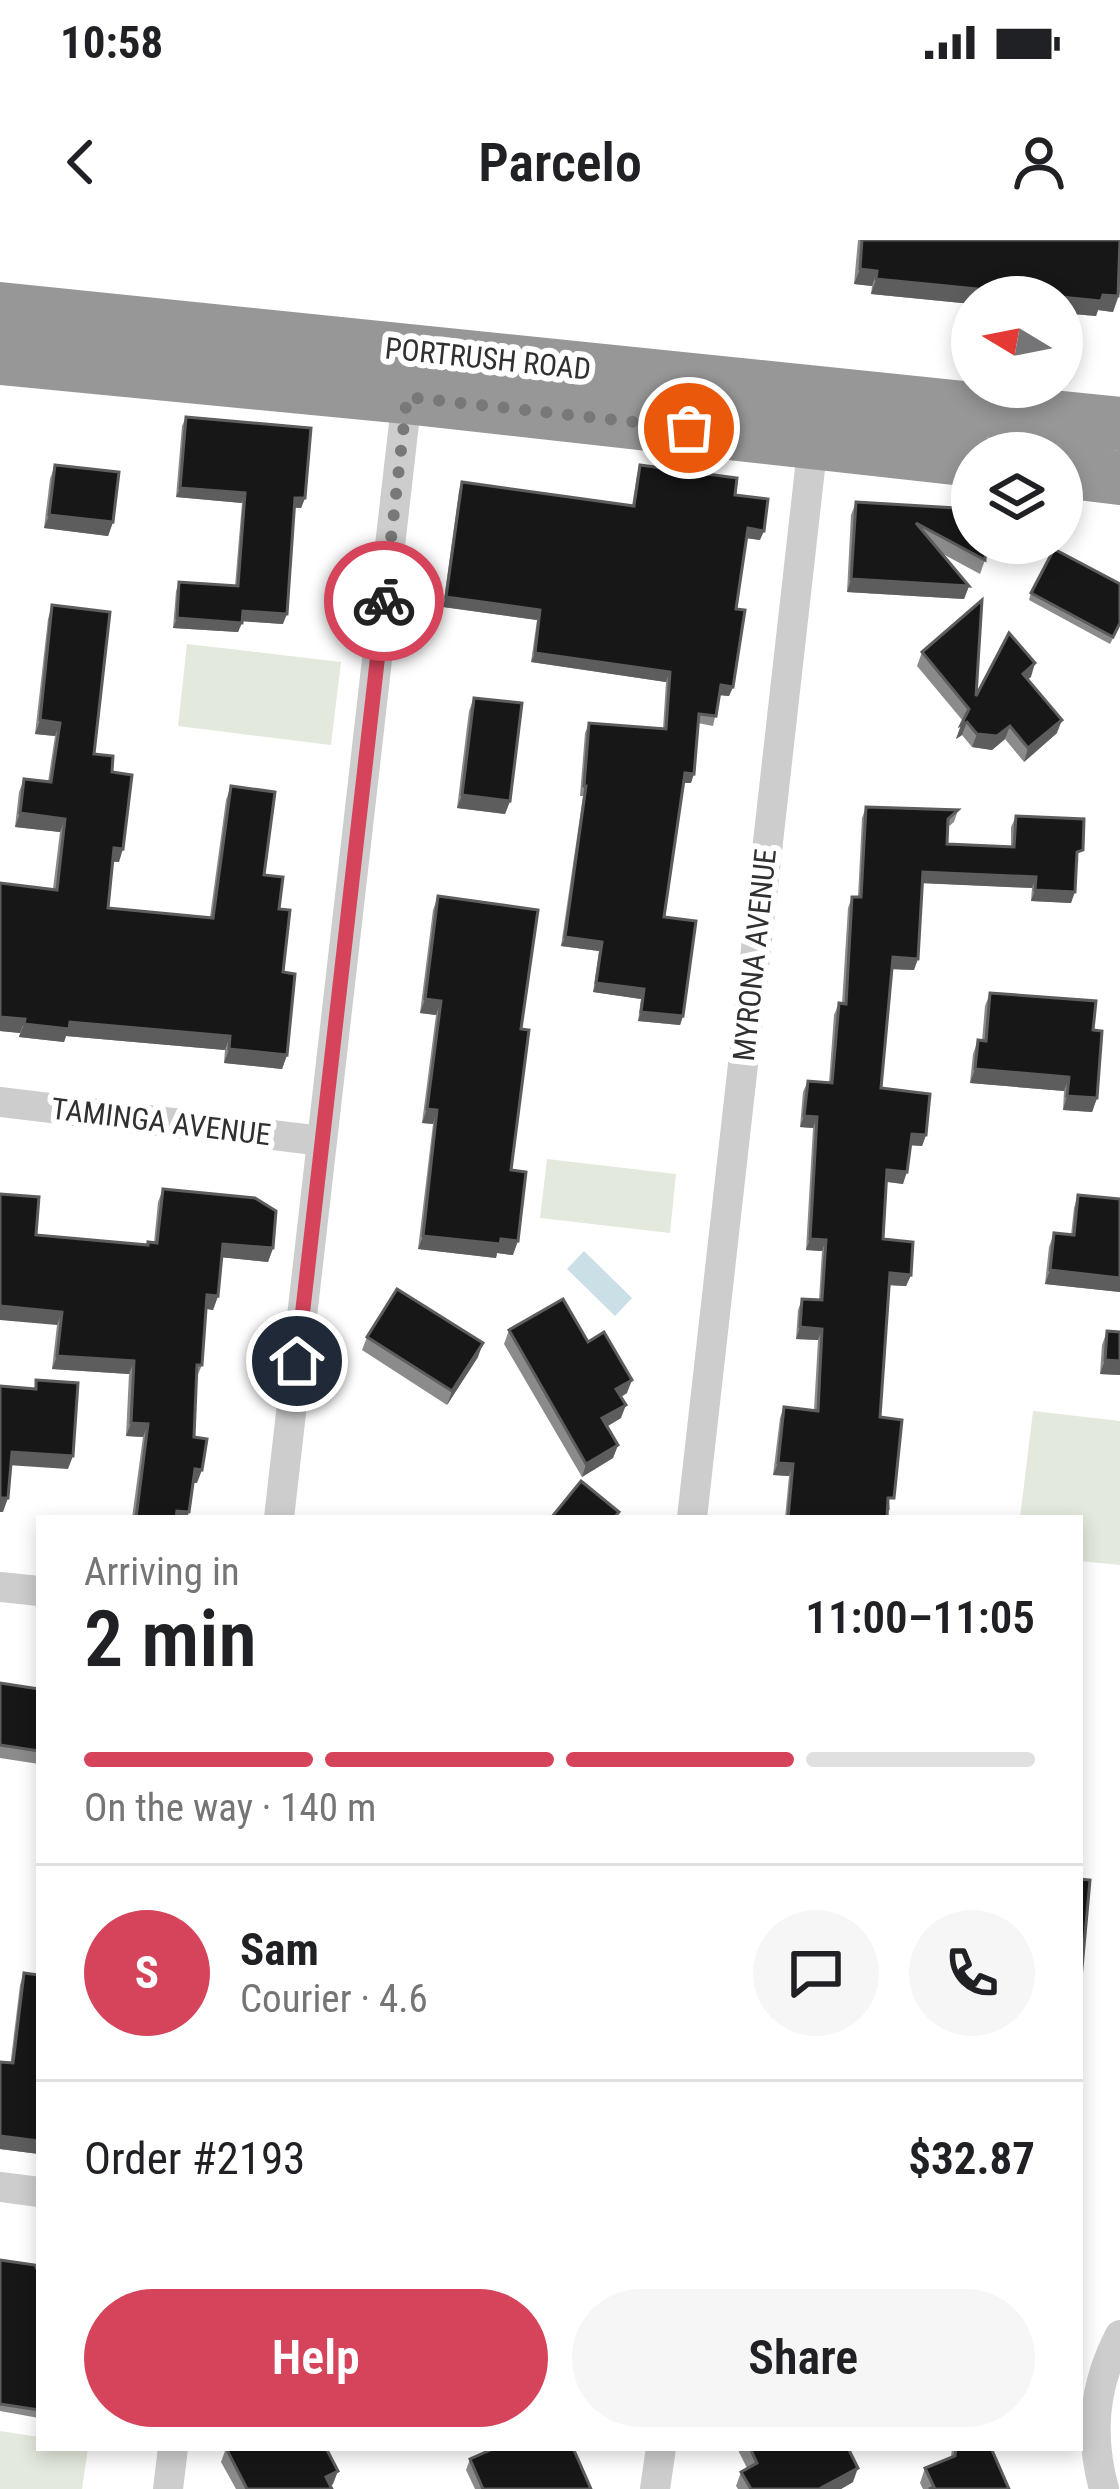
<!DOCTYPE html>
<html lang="en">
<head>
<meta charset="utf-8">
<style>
	body { margin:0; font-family:"Roboto Condensed",sans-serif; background:#f6f6f6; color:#202124; height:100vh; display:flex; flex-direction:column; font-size:45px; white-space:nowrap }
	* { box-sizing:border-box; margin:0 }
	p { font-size:39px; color:#757577 }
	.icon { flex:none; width:66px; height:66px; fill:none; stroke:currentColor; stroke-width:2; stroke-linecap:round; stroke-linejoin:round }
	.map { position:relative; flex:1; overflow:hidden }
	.side { position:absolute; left:36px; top:1275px; width:1047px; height:936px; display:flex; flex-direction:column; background:#fff; border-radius:0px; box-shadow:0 6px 18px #0003 }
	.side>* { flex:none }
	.needle { width:78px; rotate:280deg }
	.tools { position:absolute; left:951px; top:36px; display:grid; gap:24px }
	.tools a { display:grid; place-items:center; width:132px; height:132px; border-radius:50%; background:#fff; box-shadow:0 6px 18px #0003; font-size:60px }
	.pin { position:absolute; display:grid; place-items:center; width:102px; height:102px; color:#fff; margin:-51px; border:6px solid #fff; border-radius:50%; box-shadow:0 3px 12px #0007 }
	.courier { position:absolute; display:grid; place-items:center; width:120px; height:120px; margin:-60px; border:9px solid #d5445b; border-radius:50%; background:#fff; color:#222; box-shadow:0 3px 15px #0007 }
	.overview em { font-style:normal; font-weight:600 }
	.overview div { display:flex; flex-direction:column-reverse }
	.overview { display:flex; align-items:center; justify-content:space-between; height:204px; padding:0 48px }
	h1 { font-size:78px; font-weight:600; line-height:90px }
	.bar { display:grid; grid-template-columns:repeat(4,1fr); gap:18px 12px; align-content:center; height:144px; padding:0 48px }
	.bar i { height:15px; border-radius:9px; background:#e0e0e0 }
	.bar .on { background:#d5445b }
	.bar p { grid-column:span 4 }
	.line { display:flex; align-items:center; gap:30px; padding:0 48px; border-top:3px solid #e0e0e0 }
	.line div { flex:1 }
	.round { display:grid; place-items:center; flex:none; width:126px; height:126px; border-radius:63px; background:#f6f6f6 }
	.button { display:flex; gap:24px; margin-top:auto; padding:24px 48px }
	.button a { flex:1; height:138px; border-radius:72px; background:#d5445b; color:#fff; font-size:48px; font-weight:600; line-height:138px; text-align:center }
	.button a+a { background:#f6f6f6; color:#202124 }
	.status { display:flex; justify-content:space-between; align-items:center; height:84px; padding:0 60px; background:#fff; direction:ltr }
	.status svg { height:33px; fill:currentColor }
	header { display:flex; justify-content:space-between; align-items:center; height:156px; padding:0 48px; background:#fff; font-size:54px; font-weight:600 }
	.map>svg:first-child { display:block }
</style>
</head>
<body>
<div class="status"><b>10:58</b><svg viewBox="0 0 49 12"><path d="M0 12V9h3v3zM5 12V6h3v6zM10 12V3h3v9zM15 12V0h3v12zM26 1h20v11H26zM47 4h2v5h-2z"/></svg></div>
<header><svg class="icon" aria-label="back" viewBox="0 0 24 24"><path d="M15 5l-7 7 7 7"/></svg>Parcelo<svg class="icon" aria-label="person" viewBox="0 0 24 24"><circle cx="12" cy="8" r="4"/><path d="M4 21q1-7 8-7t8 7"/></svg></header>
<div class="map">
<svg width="1120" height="2249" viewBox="0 0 1120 2249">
	<rect width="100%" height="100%" fill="#fff"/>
	<!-- green -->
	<g fill="#e4e9dd">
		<polygon points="187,404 341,422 331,505 178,486"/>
		<polygon points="547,919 676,934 670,993 540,978"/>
		<polygon points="1033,1171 1120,1181 1120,1325 1080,1321 1080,1278 1020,1278"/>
		<polygon points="0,2191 39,2197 39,2208 88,2208 82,2249 0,2249"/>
	</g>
	<!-- water -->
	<polygon fill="#cbdfe7" points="584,1011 632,1058 615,1076 567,1029"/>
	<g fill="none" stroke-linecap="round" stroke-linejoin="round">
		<!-- street -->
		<g stroke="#cdcdcd" stroke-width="30">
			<polyline points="0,862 322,901"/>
			<polyline points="279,1278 407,157"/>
			<polyline points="692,1278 814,193"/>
			<polyline points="0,1347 39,1351"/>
			<polyline points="0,1947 39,1952"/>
			<polyline points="168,2249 173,2208"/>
			<polyline points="655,2249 661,2208"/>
			<path d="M1104,2249C1089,2194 1094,2145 1120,2095"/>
		</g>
		<!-- highway -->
		<g stroke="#979797" stroke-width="54">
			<polyline points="0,69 1120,184"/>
			<polyline points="0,118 407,157 972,220"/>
			<polyline points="1062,231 1120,238"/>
		</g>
	</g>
	<!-- wall -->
	<g fill="#8b8b8b">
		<polygon points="858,0 1120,0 1120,53 1113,72 1098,70 1096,76 1062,73 1062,57 972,57 972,64 871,54 872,46 854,44"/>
		<polygon points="186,177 305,258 301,268 294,268 283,384 242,381 238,392 173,388 176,351 179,342 235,346 242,263 176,257 182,186"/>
		<polygon points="55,225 113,282 108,296 44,288 50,239"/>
		<polygon points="640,225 735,255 760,300 747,298 736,369 733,447 729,456 720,455 713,486 698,483 691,543 684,543 664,677 683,776 680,785 638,781 641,759 593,752 599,711 561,706 583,556 580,556 585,493 589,483 663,489 666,442 531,422 537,380 443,367 459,251 462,242 632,266 637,235"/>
		<polygon points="856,262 972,269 985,320 980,334 941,313 969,346 964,359 847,352 851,275"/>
		<polygon points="1031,353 1120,385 1110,404 1029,360"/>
		<polygon points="52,365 94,514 112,532 119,622 113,622 108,668 210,677 226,560 231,546 264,635 279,669 287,815 282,829 224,823 225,810 66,796 64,802 19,797 20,793 0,791 0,643 53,649 60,592 15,587 19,552 24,539 48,542 55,496 35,494 48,379"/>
		<polygon points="922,412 976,456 1035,423 1028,439 1057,493 1024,522 1005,499 992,510 972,507 962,495 956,499 963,481 917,426"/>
		<polygon points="474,458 510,561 505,574 457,568 469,471"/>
		<polygon points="866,567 958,570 954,582 948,587 947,604 1011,607 1011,587 1016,576 1079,621 1077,622 1071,663 1031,661 1032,648 923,643 914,730 892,729 881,848 926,895 922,906 910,905 903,944 886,942 883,999 911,1035 906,1046 889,1045 880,1177 890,1270 887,1269 887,1278 785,1278 789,1236 773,1235 780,1178 784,1167 814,1170 818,1100 796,1099 798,1070 802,1059 819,1060 822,1011 806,1010 813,888 800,887 803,852 808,841 829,843 834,775 839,763 842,764 848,668 852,657 858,657 862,578"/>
		<polygon points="438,656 521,789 511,930 513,1015 497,1013 496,1018 418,1009 433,884 422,883 436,775 420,773 433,670"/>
		<polygon points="990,753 1093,790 1097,858 1092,872 1063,870 1064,851 970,843 973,814 978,800 982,801 985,766"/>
		<polygon points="163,949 273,1008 268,1022 222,1017 218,1056 213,1070 206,1069 202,1125 196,1139 194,1197 197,1243 193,1243 187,1278 132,1278 143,1197 126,1196 129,1134 52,1129 57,1085 36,995 147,1005 154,1003 158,962"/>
		<polygon points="1078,955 1120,959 1120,1052 1045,1044 1049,1007 1054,993 1071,995 1074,968"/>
		<polygon points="509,1090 588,1102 627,1153 621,1157 621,1178 607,1186 618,1205 613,1218 582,1237 504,1104"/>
		<polygon points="1107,1091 1120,1092 1120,1091 1120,1135 1100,1134 1102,1105"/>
		<polygon points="367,1097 478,1117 447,1165 362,1110"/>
		<polygon points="0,1443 39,1449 39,1524 0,1518"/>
		<polygon points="24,1733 39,1735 39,1914 0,1909 20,1745"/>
		<polygon points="0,2020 39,2033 39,2178 0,2171"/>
		<polygon points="226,2208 333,2244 330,2246 332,2249 236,2249 221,2222"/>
		<polygon points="737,2208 848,2208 853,2242 841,2249 738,2249 736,2246 741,2232 747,2228"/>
		<polygon points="952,2208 991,2208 1009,2249 923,2249 920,2243 925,2228 951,2217"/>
		<polygon points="470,2219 591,2249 475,2249 466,2230"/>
	</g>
	<!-- shaded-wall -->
	<g fill="#5d5d5d">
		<polygon points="860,29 877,31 872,46 854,44"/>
		<polygon points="876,39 1061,57 972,57 972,64 871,54"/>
		<polygon points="1103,55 1118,56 1113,72 1098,70 1096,76 1062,73 1062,57"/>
		<polygon points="180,248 245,253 242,263 176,257"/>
		<polygon points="295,258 305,258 301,268 291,267"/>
		<polygon points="49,275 113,282 108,296 44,288"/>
		<polygon points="748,288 764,291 760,300 745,298"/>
		<polygon points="851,339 969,346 964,359 847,352"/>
		<polygon points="446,357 540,370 537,380 443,367"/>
		<polygon points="243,371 287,374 283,384 239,381"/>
		<polygon points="177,378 242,383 238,392 173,388"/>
		<polygon points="535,413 670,432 666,442 531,422"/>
		<polygon points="1035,423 1031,437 1018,447 1023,434"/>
		<polygon points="721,445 733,447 729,456 718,455"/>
		<polygon points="40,480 60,483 55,496 35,494"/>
		<polygon points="1062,480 1057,493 1024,522 1028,508"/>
		<polygon points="967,482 962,495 956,499 961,485"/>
		<polygon points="1010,486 1005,499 992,510 972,507 977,494"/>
		<polygon points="685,533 694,534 691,543 682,543"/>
		<polygon points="462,555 510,561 505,574 457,568"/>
		<polygon points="20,573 65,579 60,592 15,587"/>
		<polygon points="114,608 123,609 119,622 109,621"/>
		<polygon points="923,632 1036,637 1032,648 919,643"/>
		<polygon points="1035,650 1075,652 1071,663 1031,661"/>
		<polygon points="565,697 602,702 599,711 561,706"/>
		<polygon points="893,717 918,719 914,730 889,729"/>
		<polygon points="596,743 644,749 641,759 593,752"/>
		<polygon points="425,759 441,761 436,775 420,773"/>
		<polygon points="641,772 683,776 680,785 638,781"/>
		<polygon points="0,777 25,779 20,793 0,791"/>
		<polygon points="70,782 230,796 225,810 66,796 64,802 19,797 24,784"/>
		<polygon points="229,809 287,815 282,829 224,823"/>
		<polygon points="975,829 1069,837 1064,851 970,843"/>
		<polygon points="1067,856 1097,858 1092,872 1063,870"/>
		<polygon points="427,869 437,870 433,884 422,883"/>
		<polygon points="804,876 817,877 813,888 800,887"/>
		<polygon points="912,894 926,895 922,906 908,905"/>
		<polygon points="887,930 907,932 903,944 883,941"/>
		<polygon points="423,996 501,999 518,1001 513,1015 497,1013 496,1018 418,1009"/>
		<polygon points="810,999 826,1000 822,1011 806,1010"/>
		<polygon points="223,1004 273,1008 268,1022 218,1017"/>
		<polygon points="1050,1030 1120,1038 1120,1052 1045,1044"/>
		<polygon points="890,1033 911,1035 906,1046 886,1045"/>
		<polygon points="207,1055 218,1056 213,1070 202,1068"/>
		<polygon points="0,1066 62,1072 57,1085 0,1080"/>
		<polygon points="800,1087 822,1089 818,1100 796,1099"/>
		<polygon points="483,1103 478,1117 447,1165 452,1151"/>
		<polygon points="57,1116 134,1121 129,1134 52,1129"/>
		<polygon points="1105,1120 1120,1121 1120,1135 1100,1134"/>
		<polygon points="632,1140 627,1153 611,1163 616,1149"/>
		<polygon points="626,1165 621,1178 598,1192 602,1178"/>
		<polygon points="131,1183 148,1184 143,1197 126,1196"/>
		<polygon points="618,1205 613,1218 582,1237 586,1224"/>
		<polygon points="12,1212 73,1216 68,1229 7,1225"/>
		<polygon points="778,1223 793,1224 789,1236 773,1235"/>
		<polygon points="195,1229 202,1230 197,1243 190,1242"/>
		<polygon points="0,1258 8,1258 3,1272 0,1272"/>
		<polygon points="177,1271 189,1272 187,1278 175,1278"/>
		<polygon points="0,1896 39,1901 39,1914 0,1909"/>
		<polygon points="858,2228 853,2242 841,2249 819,2249"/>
		<polygon points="338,2231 333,2244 324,2249 326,2237"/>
	</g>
	<!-- building -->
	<g fill="#171717" stroke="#5d5d5d" stroke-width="3">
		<polygon points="862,0 1120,0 1118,56 1103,55 1101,61 876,39 877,31 860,29"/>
		<polygon points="186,177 311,188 305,258 295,258 287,374 243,371 242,383 177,378 179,342 238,346 245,253 180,248"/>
		<polygon points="55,225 119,232 113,282 49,275"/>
		<polygon points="640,225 737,238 735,255 768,259 764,291 748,288 736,369 745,370 733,447 721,445 716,476 699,474 694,534 685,533 664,677 696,681 683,776 641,772 644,749 596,743 602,702 565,697 586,546 584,546 589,483 666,489 670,432 535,413 540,370 446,357 462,242 634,266"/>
		<polygon points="856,262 972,269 972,303 986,303 985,320 916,283 969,346 851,339"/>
		<polygon points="1054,309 1120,344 1120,383 1113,397 1031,353"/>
		<polygon points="982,360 976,456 1009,393 1035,423 1023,434 1062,480 1028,508 1010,486 997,496 977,494 967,482 961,485 969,469 922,412"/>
		<polygon points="52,365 110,372 94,514 113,516 112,532 132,535 123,609 114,608 108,668 213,678 231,546 275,552 264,635 283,637 279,669 290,670 283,732 295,734 287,815 229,809 230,796 70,782 69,789 24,784 25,779 0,777 0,643 57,650 65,579 20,573 24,539 51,542 60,483 40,480"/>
		<polygon points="474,458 522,463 510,561 462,555"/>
		<polygon points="866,567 958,570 948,579 947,604 1014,607 1016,576 1084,579 1083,610 1077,612 1075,652 1035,650 1036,637 923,632 918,719 893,717 881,848 930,854 926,895 912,894 907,932 887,930 883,999 913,1002 911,1035 890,1033 880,1177 902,1180 894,1258 888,1258 887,1278 788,1278 793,1224 778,1223 784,1167 818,1171 822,1089 800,1087 802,1059 822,1060 826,1000 810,999 817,877 804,876 808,841 832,843 839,763 846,764 852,657 861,657"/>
		<polygon points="438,656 538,670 521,789 529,790 511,930 526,932 518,1001 501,999 500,1004 423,996 437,870 427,869 441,761 425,759"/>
		<polygon points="990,753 1096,761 1093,790 1102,791 1097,858 1067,856 1069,837 975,829 978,800 986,801"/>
		<polygon points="163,949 255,958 276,971 273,1008 223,1004 218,1056 207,1055 202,1125 197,1125 194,1197 207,1199 202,1230 195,1229 189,1272 177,1271 176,1278 136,1278 148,1184 131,1183 134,1121 57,1116 62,1072 0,1066 0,954 39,957 36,995 148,1005 148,1002 157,1003"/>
		<polygon points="1078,955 1120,959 1120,1038 1050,1030 1054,993 1074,995"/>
		<polygon points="397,1049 483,1103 452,1151 367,1097"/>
		<polygon points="563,1059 588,1102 604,1092 632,1140 616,1149 626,1165 602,1178 618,1205 586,1224 509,1090"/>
		<polygon points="1107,1091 1120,1092 1120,1121 1105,1120"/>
		<polygon points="36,1140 78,1143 73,1216 12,1212 8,1258 0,1258 0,1146 36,1149"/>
		<polygon points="581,1241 619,1272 614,1278 551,1278"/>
		<polygon points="0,1443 39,1449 39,1511 0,1505"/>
		<polygon points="1080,1639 1090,1640 1080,1750"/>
		<polygon points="24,1733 39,1735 39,1901 0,1896 0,1822 13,1823"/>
		<polygon points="0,2020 35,2025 39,2033 39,2170 0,2164"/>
		<polygon points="226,2208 326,2208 338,2231 326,2237 332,2249 247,2249"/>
		<polygon points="495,2208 573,2208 591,2249 483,2249 470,2219"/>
		<polygon points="750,2208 848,2208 858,2228 819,2249 751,2249 741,2232 757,2223"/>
		<polygon points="956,2208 991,2208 1009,2249 929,2249 934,2247 925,2228 955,2216"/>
	</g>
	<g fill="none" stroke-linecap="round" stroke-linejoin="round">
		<!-- done -->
		<polyline stroke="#787878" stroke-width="12" stroke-dasharray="0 21.6" points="384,361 407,157 689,188"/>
		<!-- route -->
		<polyline stroke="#d5445b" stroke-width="15" points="297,1121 384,361"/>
	</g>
	<g text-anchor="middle" stroke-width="12" stroke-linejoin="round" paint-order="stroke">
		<!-- street labels -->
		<g font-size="30" fill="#303030" stroke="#fff">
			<text transform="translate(488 119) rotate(6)" y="10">PORTRUSH ROAD</text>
			<text transform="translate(755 715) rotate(-84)" y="10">MYRONA AVENUE</text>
			<text transform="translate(161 882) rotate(7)" y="10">TAMINGA AVENUE</text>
		</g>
	</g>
</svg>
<div class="tools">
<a><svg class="needle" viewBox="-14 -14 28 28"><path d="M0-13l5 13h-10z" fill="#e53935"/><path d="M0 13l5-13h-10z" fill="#757577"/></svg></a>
<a><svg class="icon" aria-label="layers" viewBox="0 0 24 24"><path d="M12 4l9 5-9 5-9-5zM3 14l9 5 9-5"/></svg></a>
</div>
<div class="pin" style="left:689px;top:188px;background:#ea580c"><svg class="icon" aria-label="bag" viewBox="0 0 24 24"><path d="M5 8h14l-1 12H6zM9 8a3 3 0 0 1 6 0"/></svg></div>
<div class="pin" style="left:297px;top:1121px;background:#1f2937"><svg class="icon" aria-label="home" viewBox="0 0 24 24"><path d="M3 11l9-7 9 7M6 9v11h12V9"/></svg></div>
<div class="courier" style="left:384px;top:361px"><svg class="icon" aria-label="bike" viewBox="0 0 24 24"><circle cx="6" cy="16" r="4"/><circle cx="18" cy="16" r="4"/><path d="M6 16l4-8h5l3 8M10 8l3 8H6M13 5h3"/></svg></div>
<section class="side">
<div class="overview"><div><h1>2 min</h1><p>Arriving in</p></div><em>11:00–11:05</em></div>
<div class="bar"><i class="on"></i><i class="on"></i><i class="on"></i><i></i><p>On the way · 140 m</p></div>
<div class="line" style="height:216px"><b class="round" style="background:#d5445b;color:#fff">S</b><div><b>Sam</b><p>Courier · 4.6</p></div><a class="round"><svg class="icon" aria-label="chat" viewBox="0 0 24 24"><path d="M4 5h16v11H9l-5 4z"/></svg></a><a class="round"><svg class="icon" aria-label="phone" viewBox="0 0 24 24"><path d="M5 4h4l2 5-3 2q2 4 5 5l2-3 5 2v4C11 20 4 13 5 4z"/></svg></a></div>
<div class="line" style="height:156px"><div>Order #2193</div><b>$32.87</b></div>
<div class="button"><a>Help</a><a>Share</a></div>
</section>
</div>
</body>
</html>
